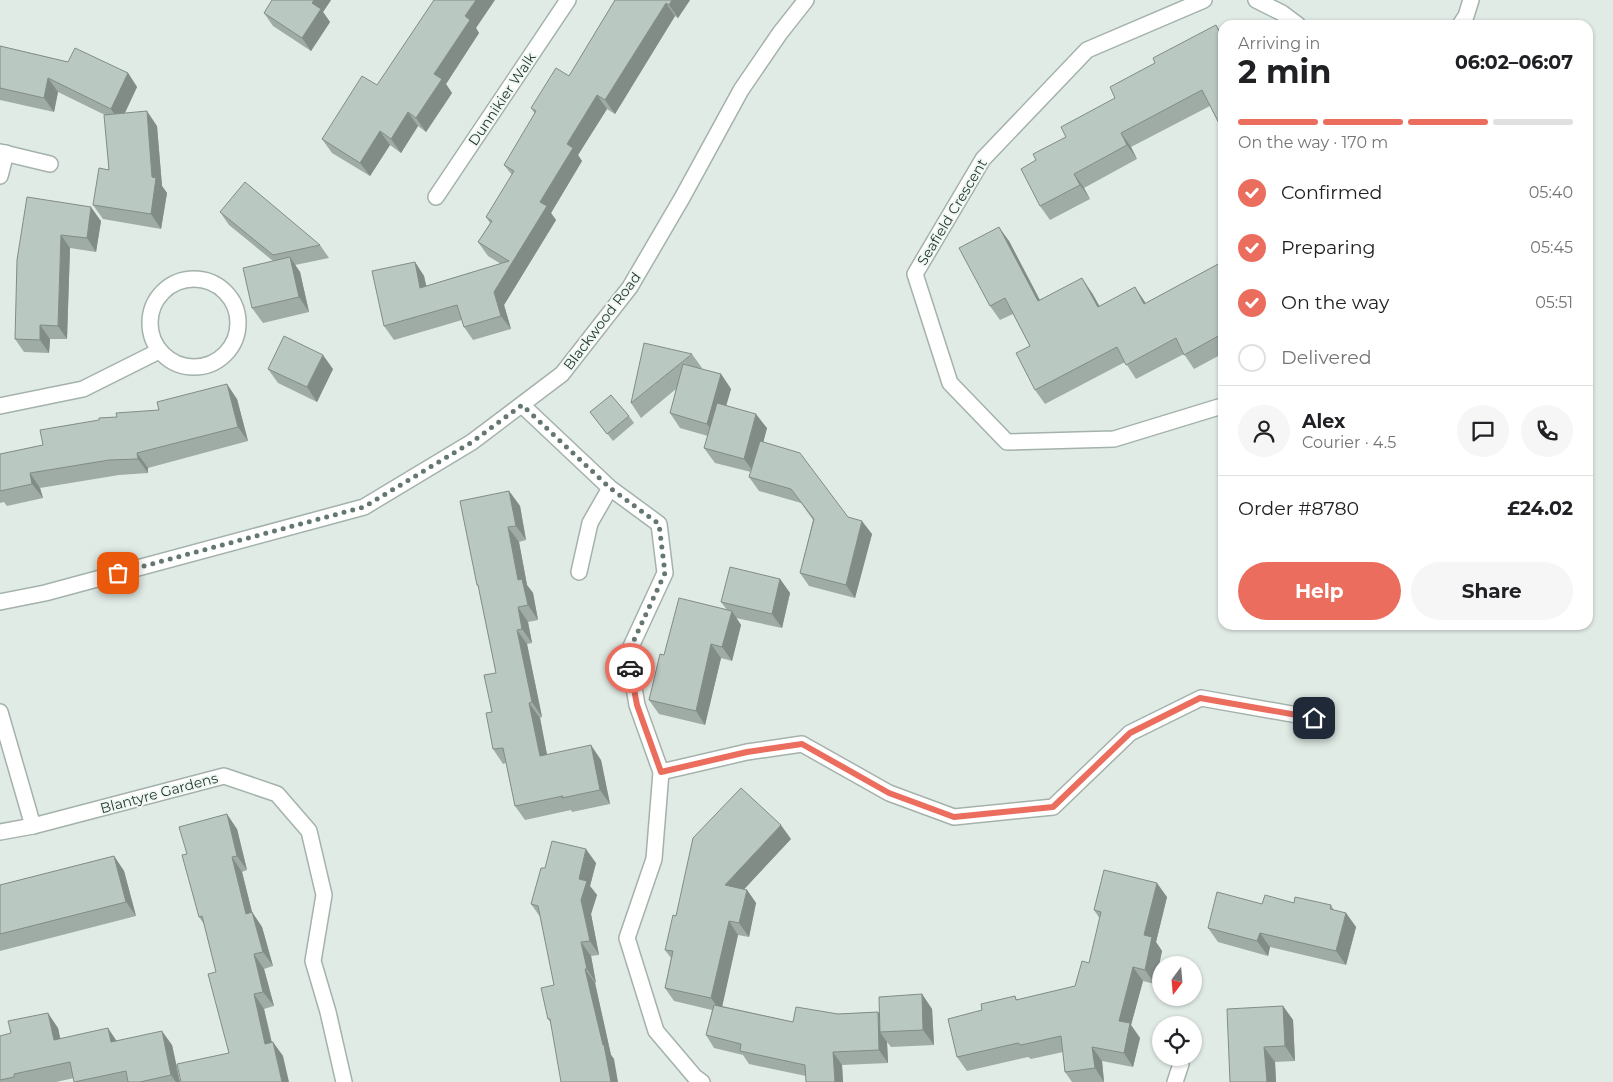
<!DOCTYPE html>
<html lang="en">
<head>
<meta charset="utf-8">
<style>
	body { margin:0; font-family:Montserrat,sans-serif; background:#f6f6f6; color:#202124; height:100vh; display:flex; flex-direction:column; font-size:19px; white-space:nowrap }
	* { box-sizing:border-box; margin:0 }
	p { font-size:16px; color:#757577 }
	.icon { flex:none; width:28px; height:28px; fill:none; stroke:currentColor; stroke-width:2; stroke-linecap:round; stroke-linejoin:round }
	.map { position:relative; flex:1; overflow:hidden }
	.sheet { position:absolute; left:1218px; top:20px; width:375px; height:610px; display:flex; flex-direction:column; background:#fff; border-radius:15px; box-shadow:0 1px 4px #0004 }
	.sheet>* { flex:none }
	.needle { width:32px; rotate:196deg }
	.fabs { position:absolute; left:1152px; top:956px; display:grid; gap:10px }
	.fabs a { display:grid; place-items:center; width:50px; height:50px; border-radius:50%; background:#fff; box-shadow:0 1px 4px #0004; font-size:25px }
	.pin { position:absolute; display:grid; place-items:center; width:42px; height:42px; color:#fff; margin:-21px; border-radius:10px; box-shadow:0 2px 8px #0006 }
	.courier { position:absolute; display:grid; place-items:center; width:50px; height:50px; margin:-25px; border:4px solid #eb6d5e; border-radius:50%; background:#fff; color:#222; box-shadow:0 1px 6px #0007 }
	.overview em { font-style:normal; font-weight:700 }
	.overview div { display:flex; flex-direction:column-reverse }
	.overview { display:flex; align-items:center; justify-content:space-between; height:85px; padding:0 20px }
	h1 { font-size:32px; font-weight:700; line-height:38px }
	.bar { display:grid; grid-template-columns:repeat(4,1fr); gap:8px 5px; align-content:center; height:60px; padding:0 20px }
	.bar i { height:6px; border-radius:4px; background:#e0e0e0 }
	.bar .selected { background:#eb6d5e }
	.bar p { grid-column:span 4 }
	.line { display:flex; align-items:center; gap:12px; padding:0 20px; border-top:1px solid #e0e0e0 }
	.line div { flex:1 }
	.round { display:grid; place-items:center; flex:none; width:52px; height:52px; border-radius:26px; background:#f6f6f6 }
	ol { padding:0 20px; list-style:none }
	li { display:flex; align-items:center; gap:15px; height:55px }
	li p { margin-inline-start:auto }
	li .icon { padding:5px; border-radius:50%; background:#eb6d5e; color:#fff; stroke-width:4 }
	li:last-child { color:#757577 }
	li i { width:28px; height:28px; border:2px solid #e0e0e0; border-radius:50% }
	.primary-button { display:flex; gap:10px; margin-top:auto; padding:10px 20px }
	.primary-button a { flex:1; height:58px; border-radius:30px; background:#eb6d5e; color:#fff; font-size:20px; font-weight:700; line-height:58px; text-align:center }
	.primary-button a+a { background:#f6f6f6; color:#202124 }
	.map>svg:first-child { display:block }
</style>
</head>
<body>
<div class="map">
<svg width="1613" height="1082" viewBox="0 0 1613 1082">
	<rect width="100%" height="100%" fill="#e1ebe5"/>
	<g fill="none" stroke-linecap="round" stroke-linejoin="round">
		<defs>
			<g id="minor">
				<polyline points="1204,0 1087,50 983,159 915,274 950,383 1007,442 1114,439 1222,406"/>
				<polyline points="1256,0 1282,13 1298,25"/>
				<polyline points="1460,25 1466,16 1471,0"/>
				<polyline points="0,152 50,164"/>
				<polyline points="0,176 6,153"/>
				<polyline points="436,197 568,0"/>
				<circle cx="194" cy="323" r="44"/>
				<polyline points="522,405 610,488 659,524 665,573 628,653 637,705 661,772 654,859 627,938 656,1031 695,1077 702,1082"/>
				<polyline points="0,406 83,389 159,351"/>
				<polyline points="579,572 590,523 610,488"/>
				<polyline points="0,602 45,593 364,507 472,442 562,374 630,287 682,198 741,90 780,33 806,0"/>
				<polyline points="0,712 33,826"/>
				<polyline points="661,772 747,752 802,744 889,793 954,817 1053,807 1130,733 1201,698 1314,718"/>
				<polyline points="0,832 33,826 224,776 277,794 309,831 324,895 313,961 328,1012 344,1082"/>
				<polyline points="1175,1082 1181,1064"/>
			</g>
		</defs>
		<!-- minor casing -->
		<use href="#minor" stroke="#a4b2ab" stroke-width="18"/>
		<!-- minor -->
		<use href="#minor" stroke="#fff" stroke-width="15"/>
	</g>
	<!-- wall -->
	<g fill="#9faca5">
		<polygon points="272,0 331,0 323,12 330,22 311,51 273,26 264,13"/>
		<polygon points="615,0 690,0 678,18 675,16 615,114 607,109 578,155 582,161 551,213 556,220 504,305 511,329 473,340 464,327 462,320 394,340 384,326 415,262 424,276 426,286 501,264 488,256 478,242 490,223 486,217 512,175 504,165 535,114 531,108 569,76"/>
		<polygon points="1216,25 1222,34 1222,129 1210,106 1131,147 1137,159 1084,188 1090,199 1050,220 1040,206 1036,160 1115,98 1155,63"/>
		<polygon points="476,28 479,33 446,84 452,93 426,132 418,126 401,153 390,145 370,176 332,153 322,139 377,85"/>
		<polygon points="0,46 68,62 128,73 137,87 125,113 157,126 162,186 167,193 161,229 103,219 93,205 109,170 105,115 58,92 54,112 0,100"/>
		<polygon points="27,197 101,221 96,252 70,248 67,339 50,339 49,353 24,352 15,339"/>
		<polygon points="220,212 320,245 329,258 295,265 300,272 309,312 263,323 252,308 273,261 229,225"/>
		<polygon points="1009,241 1040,300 1092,293 1099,306 1146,303 1222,262 1222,354 1194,369 1184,354 1136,379 1125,362 1045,404 1035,390 1030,346 1013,314 1000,320 990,306"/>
		<polygon points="692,354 702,368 701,369 721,374 731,389 726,405 767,428 763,442 848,517 872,534 855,598 809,586 800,573 813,520 801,503 759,491 749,477 751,472 715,463 704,448 708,436 680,428 670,413 676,389 641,418 631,403"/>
		<polygon points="268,369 333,369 317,402 278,383"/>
		<polygon points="237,399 248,441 148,468 148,473 119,475 40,488 43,498 7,506 4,502 0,503 0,454 43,445 117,417"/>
		<polygon points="590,412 629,416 634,423 613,441"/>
		<polygon points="509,491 520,506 526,540 519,542 527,585 533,593 538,620 528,622 532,643 527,644 542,717 540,718 547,755 601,760 610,804 572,812 571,810 525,820 515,806 506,763 503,764 493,749 492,712 496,673 479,588 477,585"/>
		<polygon points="780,579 790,593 782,628 736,618 741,625 732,661 721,658 705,725 659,714 649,700 664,655 727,610 721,602"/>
		<polygon points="237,829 247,870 242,872 252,912 262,927 273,966 264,969 274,1006 264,1009 272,1042 283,1056 229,1053 216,972 204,924 199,917 187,854"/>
		<polygon points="791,839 744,889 747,890 756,903 749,937 738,935 722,1006 793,1022 838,1014 878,1012 880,1015 922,994 932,1009 934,1045 891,1047 887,1042 888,1063 842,1065 843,1082 806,1082 806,1076 749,1064 743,1055 714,1048 706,1035 712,1010 674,1001 665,988 671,958 665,950 676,916"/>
		<polygon points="114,856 124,871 136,916 0,951 0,885"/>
		<polygon points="596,863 590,886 597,895 591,914 599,955 591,956 596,983 595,983 611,1055 614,1059 551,1023 548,1019 554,985 541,918 531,904 545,868"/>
		<polygon points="1167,897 1156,942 1162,951 1155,984 1143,981 1131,1025 1140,1038 1133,1067 1102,1061 1104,1082 1072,1082 1065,1072 1063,1052 1031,1059 1028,1057 967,1071 957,1057 982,1010 1015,996 1017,1000 1075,986 1089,963 1100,919 1094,910"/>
		<polygon points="1294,903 1331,905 1334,910 1346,913 1356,927 1346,965 1270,947 1268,956 1218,942 1208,928 1262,904"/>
		<polygon points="1283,1006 1293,1020 1295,1061 1275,1062 1276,1082 1230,1082"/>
		<polygon points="58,1028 60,1039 117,1041 172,1045 180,1082 74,1082 74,1078 56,1082 0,1082 0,1036"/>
	</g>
	<!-- shaded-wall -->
	<g fill="#828c86">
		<polygon points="314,0 331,0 323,12 330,22 311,51 302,38 312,3"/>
		<polygon points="476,0 495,0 476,28 479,33 446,84 452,93 426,132 416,118 434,74 465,16"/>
		<polygon points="672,0 690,0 678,18 669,5"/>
		<polygon points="666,3 675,16 615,114 605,100"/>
		<polygon points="128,73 137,87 120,123 111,109"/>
		<polygon points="48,78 58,92 54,112 44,98"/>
		<polygon points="597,95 607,109 578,155 582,161 551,213 556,220 504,305 511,329 501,316 494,292 540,202 567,144"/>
		<polygon points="147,111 157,126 162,186 167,193 161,229 151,214 152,177"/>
		<polygon points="408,112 418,126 401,153 391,139"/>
		<polygon points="380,131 390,145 370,176 360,163"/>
		<polygon points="1121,133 1131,147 1137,159 1127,145"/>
		<polygon points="1074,174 1084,188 1090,199 1080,185"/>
		<polygon points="91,207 101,221 96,252 87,238"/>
		<polygon points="999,227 1009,241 1048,316 1038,301"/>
		<polygon points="61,235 70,248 67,339 58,326"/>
		<polygon points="290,257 300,272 309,312 299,297"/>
		<polygon points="415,262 424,276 430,302 420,288"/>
		<polygon points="1082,278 1092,293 1108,321 1098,307"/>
		<polygon points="1135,287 1145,302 1154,318 1144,304"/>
		<polygon points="40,325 50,339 49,353 40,340"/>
		<polygon points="323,355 333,369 317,402 307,387"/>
		<polygon points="721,374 731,389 717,438 707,424"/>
		<polygon points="227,384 237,399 248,441 238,427"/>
		<polygon points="756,414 767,428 755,474 744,459"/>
		<polygon points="137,453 148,468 148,473 138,459"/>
		<polygon points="30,473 40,488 43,498 32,484"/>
		<polygon points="509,491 520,506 526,540 516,526"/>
		<polygon points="862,521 872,534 855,598 846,585"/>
		<polygon points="508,527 519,542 527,585 533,593 538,620 528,605 518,580"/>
		<polygon points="780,579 790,593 782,628 772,614"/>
		<polygon points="518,607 528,622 532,643 522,629"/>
		<polygon points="732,611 741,625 732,661 722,647"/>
		<polygon points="517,630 527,644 542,717 532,702"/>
		<polygon points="711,644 721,658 705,725 696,711"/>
		<polygon points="529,703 540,718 550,770 540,756"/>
		<polygon points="591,745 601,760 610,804 600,790"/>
		<polygon points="227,814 237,829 247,870 237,856"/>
		<polygon points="781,825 791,839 735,899 725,885"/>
		<polygon points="586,849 596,863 590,886 597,895 591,914 599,955 590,941 581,900 579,879"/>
		<polygon points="114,856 124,871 136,916 126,902"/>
		<polygon points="232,857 242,872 256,928 246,914"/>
		<polygon points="1157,883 1167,897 1156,942 1162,951 1155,984 1145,970 1144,935"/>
		<polygon points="747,890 756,903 749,937 739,923"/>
		<polygon points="252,912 262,927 273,966 263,952"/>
		<polygon points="1346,913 1356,927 1346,965 1336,951"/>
		<polygon points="729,921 738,935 721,1012 711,998"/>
		<polygon points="1260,933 1270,947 1268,956 1257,941"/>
		<polygon points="581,942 591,956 596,983 587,969"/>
		<polygon points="254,954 264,969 274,1006 263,992"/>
		<polygon points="1133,967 1143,981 1131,1025 1140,1038 1133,1067 1124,1053 1119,1021"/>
		<polygon points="585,969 595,983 611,1055 614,1059 618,1082 611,1082"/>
		<polygon points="254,994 264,1009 275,1058 265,1044"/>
		<polygon points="922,994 932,1009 934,1045 923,1030"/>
		<polygon points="1283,1006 1293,1020 1295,1061 1285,1046"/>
		<polygon points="878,1012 886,1025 880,1032 887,1042 888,1063 879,1050"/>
		<polygon points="48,1013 58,1028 64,1055 54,1040"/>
		<polygon points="108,1028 118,1043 111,1042"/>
		<polygon points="162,1031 172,1045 180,1082 176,1082 171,1075"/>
		<polygon points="273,1042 283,1056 289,1082 282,1082"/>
		<polygon points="1092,1047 1102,1061 1104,1082 1095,1068"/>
		<polygon points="1264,1047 1275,1062 1276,1082 1267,1082"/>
		<polygon points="833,1052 842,1065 843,1082 835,1082"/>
	</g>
	<!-- building -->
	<g fill="#b9c8c0" stroke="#828c86">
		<polygon points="272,0 314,0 312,3 321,9 302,38 264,13"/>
		<polygon points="434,0 476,0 465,16 470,20 434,74 442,79 416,118 408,112 391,139 380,131 360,163 322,139 362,76 377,85"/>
		<polygon points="615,0 672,0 669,5 666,3 605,100 597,95 567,144 573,148 540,202 547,206 494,292 501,316 464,327 457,305 384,326 372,271 415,262 420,288 509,261 478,242 492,221 486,217 514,171 504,165 536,111 531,108 556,68 569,76"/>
		<polygon points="1216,25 1222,37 1222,68 1221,69 1222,72 1222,129 1202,90 1121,133 1127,145 1074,174 1080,185 1040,206 1021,169 1036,160 1033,154 1066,137 1061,127 1115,98 1110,87 1155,63 1153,58"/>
		<polygon points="0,46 68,62 75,48 128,73 111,109 48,78 44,98 0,88"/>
		<polygon points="147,111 152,177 156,178 151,214 93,205 99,168 109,170 104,115"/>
		<polygon points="245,182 320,245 273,255 220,212"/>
		<polygon points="27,197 91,207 87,238 61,235 58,326 40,325 40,340 15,339 17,260"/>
		<polygon points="999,227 1038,301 1082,278 1098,307 1135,287 1144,304 1222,262 1222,334 1184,355 1176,338 1126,365 1117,347 1035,390 1016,353 1030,346 1005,298 990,306 959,248"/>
		<polygon points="290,257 299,297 252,308 243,268"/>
		<polygon points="284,336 323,355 307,387 268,369"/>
		<polygon points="644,343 692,354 631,403"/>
		<polygon points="683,364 721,374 707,424 670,413"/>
		<polygon points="227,384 238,427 137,453 138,459 109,460 30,473 32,484 0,491 0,454 43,445 40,430 99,420 99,418 117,417 116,413 159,410 157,402"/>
		<polygon points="611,395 629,416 607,434 590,412"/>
		<polygon points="717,403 756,414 744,459 704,448"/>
		<polygon points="760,441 800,453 848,517 862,521 846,585 800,573 814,519 791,489 749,477"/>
		<polygon points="509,491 516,526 508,527 518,580 522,579 528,605 518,607 522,629 517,630 532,702 529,703 540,756 591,745 600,790 562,798 563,796 515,806 503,748 493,749 486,713 492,712 484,675 496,673 478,585 477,585 460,501"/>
		<polygon points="730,567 780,579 772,614 721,602"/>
		<polygon points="679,598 732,611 722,647 711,644 696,711 649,700 660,654 664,655"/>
		<polygon points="741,788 781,825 725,885 747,890 739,923 729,921 711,998 665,988 673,951 665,950 673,915 676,916 693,838"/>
		<polygon points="227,814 237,856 232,857 246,914 252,912 263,952 254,954 263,992 254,994 265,1044 273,1042 282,1082 181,1082 177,1064 229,1053 208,974 216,972 202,916 199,917 182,855 187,854 179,827"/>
		<polygon points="552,841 586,849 579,879 587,881 581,900 590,941 581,942 587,969 585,969 603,1045 604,1045 611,1082 561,1082 550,1019 548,1019 541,988 554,985 538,906 531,904 541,868 545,868"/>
		<polygon points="114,856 126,902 0,934 0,885"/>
		<polygon points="1104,870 1157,883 1144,935 1152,937 1145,970 1133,967 1119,1021 1130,1023 1124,1053 1092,1047 1095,1068 1065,1072 1061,1036 1021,1045 1018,1043 957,1057 948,1019 982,1010 981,1004 1015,996 1016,1000 1075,986 1082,961 1089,963 1101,912 1094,910"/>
		<polygon points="1217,892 1262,904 1265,895 1294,903 1295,897 1331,905 1330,909 1346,913 1336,951 1260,933 1257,941 1208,928"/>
		<polygon points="922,994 923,1030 880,1032 879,997"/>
		<polygon points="714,1005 793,1022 796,1007 838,1014 878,1012 879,1050 833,1052 835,1082 806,1082 805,1065 740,1051 741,1044 706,1035"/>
		<polygon points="1283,1006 1285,1046 1264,1047 1267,1082 1230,1082 1227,1009"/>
		<polygon points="48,1013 54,1040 108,1028 111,1042 162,1031 171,1075 140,1082 128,1082 126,1071 74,1082 70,1062 14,1074 14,1077 0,1080 0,1036 11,1033 8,1021"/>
	</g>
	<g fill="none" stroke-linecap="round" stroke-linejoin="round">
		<!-- done -->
		<polyline stroke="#657870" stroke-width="5" stroke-dasharray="0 9" points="118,573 364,507 472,442 522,405 610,488 659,524 665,573 628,653 630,668"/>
		<!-- route -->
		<polyline stroke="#eb6d5e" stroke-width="6" points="630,668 637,705 661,772 747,752 802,744 889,793 954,817 1053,807 1130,733 1200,698 1314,718"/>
	</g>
	<g text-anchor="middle" stroke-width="4" stroke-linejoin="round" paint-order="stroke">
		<!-- street labels -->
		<g font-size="14" fill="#223a31" stroke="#f1f7f3">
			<text transform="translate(502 99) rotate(-56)" y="5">Dunnikier Walk</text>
			<text transform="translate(952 212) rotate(-59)" y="5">Seafield Crescent</text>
			<text transform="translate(602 321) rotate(-53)" y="5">Blackwood Road</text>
			<text transform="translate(159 793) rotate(-15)" y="5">Blantyre Gardens</text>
		</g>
	</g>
</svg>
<div class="fabs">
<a><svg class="needle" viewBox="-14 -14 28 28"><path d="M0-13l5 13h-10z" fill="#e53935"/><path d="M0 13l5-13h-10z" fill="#757577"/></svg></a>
<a><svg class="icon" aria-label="locate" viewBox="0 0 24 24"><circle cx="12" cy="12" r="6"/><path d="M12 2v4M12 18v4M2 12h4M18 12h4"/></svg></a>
</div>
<div class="pin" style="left:118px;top:573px;background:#ea580c"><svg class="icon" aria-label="bag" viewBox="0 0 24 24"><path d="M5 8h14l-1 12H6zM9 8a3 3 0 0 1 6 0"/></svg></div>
<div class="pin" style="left:1314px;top:718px;background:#1f2937"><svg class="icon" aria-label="home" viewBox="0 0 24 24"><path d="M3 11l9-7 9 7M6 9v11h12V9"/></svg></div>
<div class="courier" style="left:630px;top:668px"><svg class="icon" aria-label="car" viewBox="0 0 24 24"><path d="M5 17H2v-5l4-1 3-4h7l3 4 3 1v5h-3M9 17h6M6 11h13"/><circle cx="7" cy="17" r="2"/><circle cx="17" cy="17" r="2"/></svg></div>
<section class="sheet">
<div class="overview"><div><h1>2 min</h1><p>Arriving in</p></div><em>06:02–06:07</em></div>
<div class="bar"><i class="selected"></i><i class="selected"></i><i class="selected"></i><i></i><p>On the way · 170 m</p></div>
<ol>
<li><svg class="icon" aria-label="check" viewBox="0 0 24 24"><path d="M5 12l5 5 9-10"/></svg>Confirmed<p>05:40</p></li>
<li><svg class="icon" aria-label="check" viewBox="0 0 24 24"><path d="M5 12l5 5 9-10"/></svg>Preparing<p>05:45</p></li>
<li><svg class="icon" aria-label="check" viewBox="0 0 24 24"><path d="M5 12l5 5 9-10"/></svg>On the way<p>05:51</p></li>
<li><i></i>Delivered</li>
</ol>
<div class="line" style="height:90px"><a class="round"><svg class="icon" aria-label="person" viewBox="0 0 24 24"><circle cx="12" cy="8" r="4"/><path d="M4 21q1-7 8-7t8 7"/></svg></a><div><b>Alex</b><p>Courier · 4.5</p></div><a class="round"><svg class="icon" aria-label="chat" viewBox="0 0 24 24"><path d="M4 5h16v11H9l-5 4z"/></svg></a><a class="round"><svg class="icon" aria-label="phone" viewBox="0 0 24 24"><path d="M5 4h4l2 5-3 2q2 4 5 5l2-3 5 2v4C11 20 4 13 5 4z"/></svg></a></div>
<div class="line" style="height:65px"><div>Order #8780</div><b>£24.02</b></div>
<div class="primary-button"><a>Help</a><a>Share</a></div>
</section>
</div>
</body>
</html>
